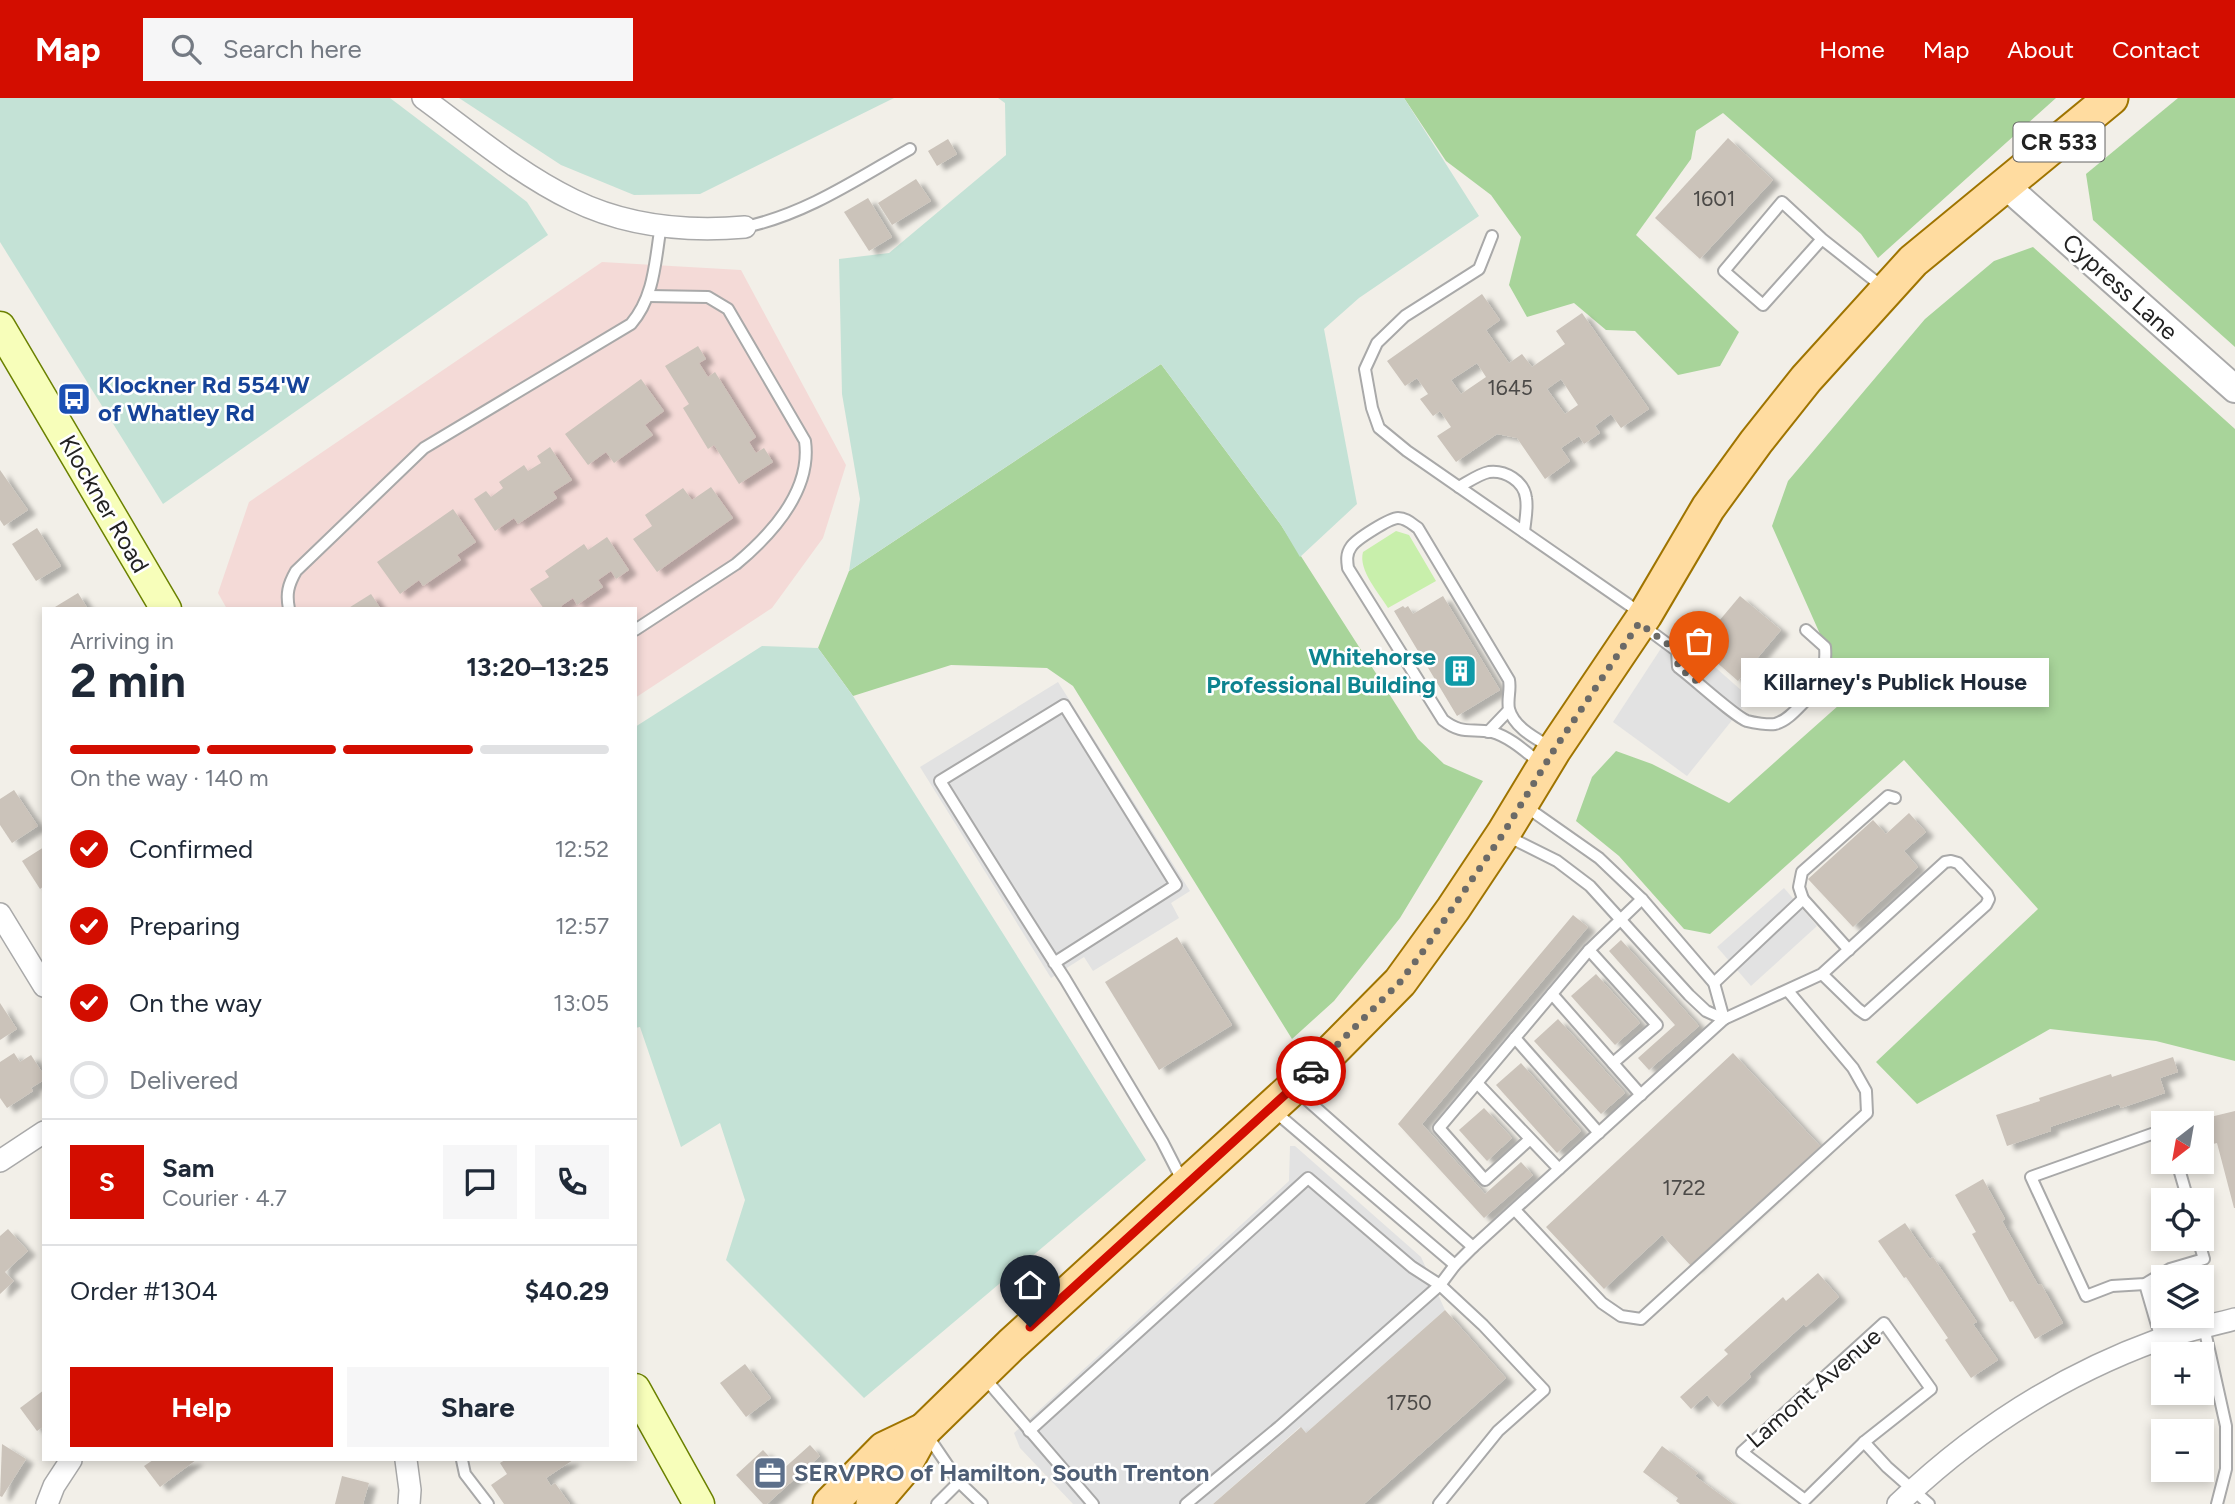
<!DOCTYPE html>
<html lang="en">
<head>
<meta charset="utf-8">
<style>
	body { margin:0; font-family:Figtree,sans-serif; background:#f6f6f7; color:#1f2937; height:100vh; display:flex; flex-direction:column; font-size:26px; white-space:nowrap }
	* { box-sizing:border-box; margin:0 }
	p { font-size:23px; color:#747a83 }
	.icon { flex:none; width:38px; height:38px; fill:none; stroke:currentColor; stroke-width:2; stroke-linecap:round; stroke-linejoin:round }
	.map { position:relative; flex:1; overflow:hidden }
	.sheet { position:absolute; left:42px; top:509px; width:595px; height:854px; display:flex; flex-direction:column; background:#fff; border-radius:0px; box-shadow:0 4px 10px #0003 }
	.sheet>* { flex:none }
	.needle { width:46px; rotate:211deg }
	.fabs { position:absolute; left:2151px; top:1013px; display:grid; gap:14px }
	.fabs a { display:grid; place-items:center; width:63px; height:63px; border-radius:0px; background:#fff; box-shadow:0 4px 10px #0003; font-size:35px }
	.pin { position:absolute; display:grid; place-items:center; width:60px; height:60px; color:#fff; margin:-72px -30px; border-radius:50% 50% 50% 0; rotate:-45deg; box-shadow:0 0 7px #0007 }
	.pin .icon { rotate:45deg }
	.courier { position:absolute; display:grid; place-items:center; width:70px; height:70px; margin:-35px; border:5px solid #d30d00; border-radius:50%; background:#fff; color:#222; box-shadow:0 2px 9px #0007 }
	.bubble { position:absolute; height:49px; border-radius:0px; background:#fff; box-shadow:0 4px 10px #0003; font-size:23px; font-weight:700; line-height:49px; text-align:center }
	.headline em { font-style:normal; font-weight:700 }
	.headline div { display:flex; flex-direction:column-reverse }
	.headline { display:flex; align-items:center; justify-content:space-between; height:119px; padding:0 28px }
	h1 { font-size:46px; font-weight:700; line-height:52px }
	.bar { display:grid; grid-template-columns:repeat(4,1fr); gap:10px 7px; align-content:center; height:84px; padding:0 28px }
	.bar i { height:9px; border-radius:5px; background:#e0e1e3 }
	.bar .active { background:#d30d00 }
	.bar p { grid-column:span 4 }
	.line { display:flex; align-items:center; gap:18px; padding:0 28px; border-top:2px solid #e0e1e3 }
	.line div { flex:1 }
	.round { display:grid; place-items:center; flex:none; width:74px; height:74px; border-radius:0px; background:#f6f6f7 }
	ol { padding:0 28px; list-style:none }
	li { display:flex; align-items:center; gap:21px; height:77px }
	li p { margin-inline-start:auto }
	li .icon { padding:7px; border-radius:50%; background:#d30d00; color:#fff; stroke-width:4 }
	li:last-child { color:#747a83 }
	li i { width:38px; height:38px; border:4px solid #e0e1e3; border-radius:50% }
	.action { display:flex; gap:14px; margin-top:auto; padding:14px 28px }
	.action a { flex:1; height:80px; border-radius:0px; background:#d30d00; color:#fff; font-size:28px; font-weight:700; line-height:80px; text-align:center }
	.action a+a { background:#f6f6f7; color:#1f2937 }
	header { display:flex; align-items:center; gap:42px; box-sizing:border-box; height:98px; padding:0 35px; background:#d30d00; color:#fff }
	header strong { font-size:33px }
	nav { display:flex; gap:38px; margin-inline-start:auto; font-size:24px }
	.search { width:490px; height:63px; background:#f6f6f7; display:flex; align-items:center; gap:18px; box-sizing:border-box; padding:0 24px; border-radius:0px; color:#747a83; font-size:26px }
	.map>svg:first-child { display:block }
</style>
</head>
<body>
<header>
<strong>Map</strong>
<div class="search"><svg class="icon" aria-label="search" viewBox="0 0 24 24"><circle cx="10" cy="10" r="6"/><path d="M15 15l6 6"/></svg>Search here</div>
<nav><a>Home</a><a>Map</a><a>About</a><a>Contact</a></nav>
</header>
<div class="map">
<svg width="2235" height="1406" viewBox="0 0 2235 1406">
	<defs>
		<filter id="shadow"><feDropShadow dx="8" dy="4.5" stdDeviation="2" flood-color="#0004"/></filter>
	</defs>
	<rect width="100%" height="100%" fill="#f2efe8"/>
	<!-- commercial -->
	<polygon fill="#f4dad7" points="602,164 741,172 846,367 823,440 772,510 635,600 635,511 227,511 218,495 249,404"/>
	<!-- grass -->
	<path fill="#c8efab" d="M1396,433L1409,437L1436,483L1388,510C1379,495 1358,472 1363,454Z"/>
	<!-- forest -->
	<g fill="#a8d49a">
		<polygon points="1404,0 2056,0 1878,160 1861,136 1723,15 1696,33 1691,61 1636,137 1739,234 1720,268 1678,277 1635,233 1606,232 1574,205 1527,219 1509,187 1521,139 1491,97 1446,63"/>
		<polygon points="2178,0 2235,0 2235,249 2093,122 2086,76"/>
		<polygon points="2033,149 2235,331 2235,963 2156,943 2050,931 1917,1006 1876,964 2038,811 1904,662 1710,836 1684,831 1619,758 1576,723 1592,679 1616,653 1652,666 1729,705 1848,599 1772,428 1788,383 1925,221 1994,163"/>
		<polygon points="1161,266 1281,427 1418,641 1444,666 1483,683 1400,820 1334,903 1292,941 1073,588 1047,570 951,567 853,598 818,550 849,473"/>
	</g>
	<!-- wetland -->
	<g fill="#c4e2d6">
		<polygon points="0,0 390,0 527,104 548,137 163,406 0,144"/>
		<polygon points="459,0 894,0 700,96 634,97 561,67"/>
		<polygon points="998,0 1404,0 1479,118 1359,200 1324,231 1357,406 1300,459 1281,427 1161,266 849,473 860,401 842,296 839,161 889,155 1006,57 1005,5"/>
		<polygon points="762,548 818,550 853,598 1146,1062 864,1300 726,1162 745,1102 720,1025 681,1049 640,929 635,930 635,629"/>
	</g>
	<!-- parking -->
	<g fill="#e2e2e2">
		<polygon points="1673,532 1750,600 1687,678 1613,624"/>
		<polygon points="1058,584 1190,793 1171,805 1179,820 1093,873 1084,859 1051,880 920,669"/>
		<polygon points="1784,790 1817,828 1751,888 1717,849"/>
		<polygon points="1290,1048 1295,1048 1421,1159 1445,1212 1306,1335 1300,1329 1213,1406 1073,1406 1020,1350 1014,1335 1289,1083"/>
	</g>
	<!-- building -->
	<g fill="#cbc3ba" fill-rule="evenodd" filter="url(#shadow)">
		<polygon points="1728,40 1773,82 1700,161 1655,120"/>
		<polygon points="948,41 957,56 937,68 928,53"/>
		<polygon points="916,81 931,103 892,127 878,105"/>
		<polygon points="868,100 892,139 869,153 844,114"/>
		<path d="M1482,196L1500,222L1486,232L1509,265L1522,256L1532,269L1565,246L1556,233L1582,215L1649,311L1621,330L1611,316L1595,328L1600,335L1584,346L1579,338L1561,350L1570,363L1545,381L1517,340L1497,336L1456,364L1437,338L1451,329L1440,313L1433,318L1420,301L1428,296L1417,280L1405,288L1387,263ZM1477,265L1486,279L1461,296L1451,282ZM1561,281L1578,307L1565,316L1547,291Z"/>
		<polygon points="698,248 706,261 699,265 708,279 715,274 756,339 749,344 756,355 764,350 773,364 739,386 714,347 708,351 683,310 689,306 665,268"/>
		<polygon points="641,281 664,313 645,327 653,337 614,365 606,354 588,367 565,336"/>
		<polygon points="550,349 572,382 553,394 557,400 518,426 514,420 495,433 474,401 486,393 491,399 503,390 499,384 524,367 528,373 541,365 537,358"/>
		<polygon points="0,372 28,412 4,428 0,422"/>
		<polygon points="711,389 733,420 657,474 633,441 652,428 645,417 683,390 692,402"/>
		<polygon points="453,411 476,444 457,457 461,462 423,488 419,482 400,496 377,464"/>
		<polygon points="37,430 61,468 36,483 12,446"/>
		<polygon points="607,439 629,472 616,481 611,473 598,482 603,489 577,507 573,500 561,508 563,511 544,511 530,491 549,479 545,473 584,446 588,452"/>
		<polygon points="78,495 88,511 56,511 55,509"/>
		<polygon points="371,496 381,511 347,511"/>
		<polygon points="1443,498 1500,592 1457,618 1394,513 1403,508 1405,510 1408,508 1413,516"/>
		<polygon points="1740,498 1781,532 1738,583 1698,548"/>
		<polygon points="14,692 38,728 12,745 0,727 0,701"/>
		<polygon points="1909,715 1926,734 1904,753 1918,769 1853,829 1808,781 1873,722 1886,736"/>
		<polygon points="44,749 44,788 40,791 22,763"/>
		<polygon points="1573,817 1588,829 1422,1026 1485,1096 1521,1064 1533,1077 1484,1120 1398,1026"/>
		<polygon points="1177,839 1232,927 1159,972 1105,884"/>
		<polygon points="1621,842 1699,928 1649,972 1638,960 1675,927 1609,853"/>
		<polygon points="1596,876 1640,925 1615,947 1571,898"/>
		<polygon points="0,905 17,931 0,942"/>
		<polygon points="1558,921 1625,995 1601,1016 1534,943"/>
		<polygon points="14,955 20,964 31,957 44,977 44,982 31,990 33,993 7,1010 0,1000 0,964"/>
		<polygon points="1733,955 1822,1050 1693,1170 1662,1137 1604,1191 1546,1129"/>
		<polygon points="2173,959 2178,974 2160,980 2165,995 2121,1010 2119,1006 2050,1029 2051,1033 2007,1048 1996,1017 2040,1003 2039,1000 2111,976 2112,979"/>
		<polygon points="1521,965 1581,1033 1557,1055 1496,987"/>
		<polygon points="1484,1010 1512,1040 1487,1063 1459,1032"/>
		<polygon points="2235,1013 2235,1110 2234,1110 2217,1045 2213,1046 2206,1020"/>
		<polygon points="1983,1081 2005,1121 2002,1123 2038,1187 2041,1186 2063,1225 2035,1241 2013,1203 2010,1204 1972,1136 1976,1134 1955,1097"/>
		<polygon points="1905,1125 1930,1161 1933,1159 1977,1224 1973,1226 1998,1262 1971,1280 1945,1242 1948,1240 1906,1179 1904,1180 1878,1143"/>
		<polygon points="8,1131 28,1153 5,1174 14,1183 0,1196 0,1138"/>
		<polygon points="1818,1175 1839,1199 1806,1229 1804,1226 1749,1276 1751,1279 1718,1309 1707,1297 1691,1311 1680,1299 1728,1256 1724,1252 1783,1199 1786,1203"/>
		<polygon points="1445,1212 1506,1280 1364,1406 1213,1406 1301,1329 1306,1335"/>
		<polygon points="745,1266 771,1300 746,1319 720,1285"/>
		<polygon points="44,1292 44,1328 37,1333 20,1310"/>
		<polygon points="2,1346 26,1361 2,1399 0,1398"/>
		<polygon points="810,1347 820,1358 767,1406 763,1406 736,1377 763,1352 782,1372"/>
		<polygon points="1662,1348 1698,1375 1695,1378 1733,1406 1680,1406 1676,1403 1678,1400 1643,1374"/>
		<polygon points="153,1362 196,1362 160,1389 144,1368"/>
		<polygon points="505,1362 573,1362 546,1380 551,1388 555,1385 570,1406 504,1406 491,1387 507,1376 500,1365"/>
		<polygon points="342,1378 369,1385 363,1406 335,1406"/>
	</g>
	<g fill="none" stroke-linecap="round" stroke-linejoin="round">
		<defs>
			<g id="service">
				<path d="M745,129C806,116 857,81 910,51"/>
				<polyline points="1492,138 1479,171 1405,218 1377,245 1365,271 1372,310 1379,330 1407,353 1642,516"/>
				<polyline points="1822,141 1763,207 1724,173 1782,104 1822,141 1884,190"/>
				<path d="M1459,389C1468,384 1479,376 1489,374C1505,372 1524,383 1526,400C1528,411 1525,423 1524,434"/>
				<path d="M289,511C286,496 288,487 296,473L424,350L631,226C655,198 655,162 661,127"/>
				<path d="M1642,527L1677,553L1678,569C1692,579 1735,619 1747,623C1754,625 1768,627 1775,626C1787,623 1797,611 1805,603C1820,586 1827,571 1825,549L1806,532"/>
				<path d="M635,532L736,466C772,436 812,393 805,343L728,211L708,199L649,198"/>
				<polyline points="1488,634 1509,612"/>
				<path d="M1540,665C1526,654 1510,639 1492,634C1471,630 1462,637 1443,622L1348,470C1347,463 1346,456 1351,449C1356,441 1390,420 1398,420C1406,420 1412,426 1418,430L1509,582C1511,592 1507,601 1509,611C1514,630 1537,641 1552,650"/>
				<polyline points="1525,708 1599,760 1642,801 1714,885 1724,921"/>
				<polyline points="1507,738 1557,763 1590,788 1689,897 1706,913 1724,921"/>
				<polyline points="1803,801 1799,789 1802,774 1888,698 1895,700"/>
				<polyline points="1589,852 1657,927 1613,965"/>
				<path d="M1054,865L1176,787L1064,607L940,683C981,749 1023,816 1065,881L1162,1043L1184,1086"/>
				<polyline points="1714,885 1803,801 1849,852"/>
				<polyline points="1552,896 1641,997"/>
				<polyline points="1515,940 1599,1035"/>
				<polyline points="1477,985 1559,1071"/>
				<polyline points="1297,993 1473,1149"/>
				<polyline points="1273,1012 1455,1167"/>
				<polyline points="2163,1032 2031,1079 2086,1198 2112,1188 2145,1186 2170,1171 2204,1161 2198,1141"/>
				<polyline points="1529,1042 1485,1082 1439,1030 1589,852 1642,801"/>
				<polyline points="2177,1064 2188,1102"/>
				<polyline points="1515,1112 1602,1205 1621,1218 1641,1221 1867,1015 1866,993 1853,970 1788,893"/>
				<polyline points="2145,1186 2161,1241"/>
				<polygon points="1884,1225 1931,1291 1864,1344 1805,1402 1742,1354"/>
				<polyline points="2204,1229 2226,1328 2226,1371 2217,1406"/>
				<polyline points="983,1278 1093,1406"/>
				<polyline points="1029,1333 1308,1080 1412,1169 1440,1187 1483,1227 1544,1292 1498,1333 1439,1406"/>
				<polyline points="927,1337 959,1384"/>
				<polyline points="1864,1344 1887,1369 1929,1406"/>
				<polyline points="462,1362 465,1376 488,1406"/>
				<polyline points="937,1406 959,1384 982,1406"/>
				<polyline points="1186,1406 1279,1329 1440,1187 1455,1167 1473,1149 1724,921 1822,876 1945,764 1951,763 1958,765 1987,796 1989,801 1986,807 1865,916 1858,911 1822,876"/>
			</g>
			<g id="minor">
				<path d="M423,0C471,35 519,76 573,102C626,128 687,134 745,129"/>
				<polyline points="0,816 44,888"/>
				<polyline points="0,1063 44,1034"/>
				<polyline points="406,1362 410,1392 409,1406"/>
				<polyline points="47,1406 54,1388 71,1362"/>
				<path d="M1898,1406C1973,1334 2059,1278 2158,1242C2183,1233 2209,1228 2235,1221"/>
			</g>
			<polyline id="tertiary" points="2005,87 2235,291"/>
			<g id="secondary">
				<polyline points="0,229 166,511"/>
				<polyline points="635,1291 699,1406"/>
			</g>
			<g id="primary">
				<polyline points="830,1406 884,1351 924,1332"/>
				<polyline points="873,1406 902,1372 924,1332 1011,1247 1319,966 1400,884 1453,811 1503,736 1554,652 1645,517 1708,410 1756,344 1806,281 1913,163 2111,0"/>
			</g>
		</defs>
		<!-- service casing -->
		<use href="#service" stroke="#a9a9a9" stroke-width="14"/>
		<!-- minor casing -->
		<use href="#minor" stroke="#a9a9a9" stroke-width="24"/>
		<!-- tertiary casing -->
		<use href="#tertiary" stroke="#a9a9a9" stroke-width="30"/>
		<!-- secondary casing -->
		<use href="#secondary" stroke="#6b8100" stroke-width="33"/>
		<!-- primary casing -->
		<use href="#primary" stroke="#9f7400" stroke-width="37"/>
		<!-- service -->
		<use href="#service" stroke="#fff" stroke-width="10"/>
		<!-- minor -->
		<use href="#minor" stroke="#fff" stroke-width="21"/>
		<!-- tertiary -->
		<use href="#tertiary" stroke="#fff" stroke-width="26"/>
		<!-- secondary -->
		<use href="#secondary" stroke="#f7feba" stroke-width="30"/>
		<!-- primary -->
		<use href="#primary" stroke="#ffdca0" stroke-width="33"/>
	</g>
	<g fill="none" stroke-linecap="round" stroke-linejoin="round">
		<!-- done -->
		<polyline stroke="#6b6a67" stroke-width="7" stroke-dasharray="0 12.6" points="1311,973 1400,884 1424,852 1503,736 1554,652 1639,525 1677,553 1678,569 1699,585"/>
		<!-- route -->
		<polyline stroke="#d30d00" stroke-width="9" points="1030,1229 1311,973"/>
	</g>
	<!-- icons -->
	<defs>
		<symbol id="bus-square" viewBox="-11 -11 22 22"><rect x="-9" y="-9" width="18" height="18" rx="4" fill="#1a4fb4" stroke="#fff"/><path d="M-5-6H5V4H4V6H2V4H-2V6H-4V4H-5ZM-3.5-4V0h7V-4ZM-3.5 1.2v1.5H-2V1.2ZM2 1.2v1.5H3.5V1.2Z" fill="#fff"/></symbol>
		<symbol id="building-square" viewBox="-11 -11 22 22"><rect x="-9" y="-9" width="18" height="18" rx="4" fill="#0f9aa8" stroke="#fff"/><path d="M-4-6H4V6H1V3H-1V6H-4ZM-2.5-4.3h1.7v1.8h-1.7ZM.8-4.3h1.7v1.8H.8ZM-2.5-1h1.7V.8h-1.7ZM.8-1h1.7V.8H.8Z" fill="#fff"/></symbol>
		<symbol id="office-square" viewBox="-11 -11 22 22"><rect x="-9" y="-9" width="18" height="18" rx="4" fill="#5c6f8a" stroke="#fff"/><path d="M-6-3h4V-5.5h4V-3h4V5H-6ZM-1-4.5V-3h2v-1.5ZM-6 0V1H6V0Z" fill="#fff"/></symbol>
	</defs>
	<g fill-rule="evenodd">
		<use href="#bus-square" x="55" y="282" width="38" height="38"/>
		<use href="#building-square" x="1441" y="554" width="38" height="38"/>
		<use href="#office-square" x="751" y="1356" width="38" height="38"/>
	</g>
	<g text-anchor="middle" stroke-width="5" stroke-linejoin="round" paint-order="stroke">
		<!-- number labels -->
		<g font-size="21" fill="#4c4a48">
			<text x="1714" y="108">1601</text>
			<text x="1510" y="297">1645</text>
			<text x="1684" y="1097">1722</text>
			<text x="1409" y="1312">1750</text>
		</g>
		<!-- shield labels -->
		<rect fill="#fff" stroke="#646464" stroke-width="2" x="2013.5" y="24.5" width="91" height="39" rx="5"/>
		<g font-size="23" font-weight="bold" fill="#222">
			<text x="2059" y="52">CR 533</text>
		</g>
		<!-- street labels -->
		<g font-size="24" fill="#222" stroke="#fff">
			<text transform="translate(2120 189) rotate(42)" y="8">Cypress Lane</text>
			<text transform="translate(104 406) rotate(60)" y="8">Klockner Road</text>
			<text transform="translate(1814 1290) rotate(-41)" y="8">Lamont Avenue</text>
		</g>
		<!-- transit labels -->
		<g font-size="24" font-weight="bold" fill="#164399" stroke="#fff" text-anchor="start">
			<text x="98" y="295">Klockner Rd 554'W<tspan x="98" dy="28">of Whatley Rd</tspan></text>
		</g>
		<!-- culture labels -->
		<g font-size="24" font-weight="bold" fill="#0d838f" stroke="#fff" text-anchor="end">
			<text x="1436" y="567">Whitehorse<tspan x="1436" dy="28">Professional Building</tspan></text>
		</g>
		<!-- service labels -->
		<g font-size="24" font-weight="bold" fill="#4e5e75" stroke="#fff" text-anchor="start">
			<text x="794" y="1383">SERVPRO of Hamilton, South Trenton</text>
		</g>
	</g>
</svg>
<div class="fabs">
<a><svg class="needle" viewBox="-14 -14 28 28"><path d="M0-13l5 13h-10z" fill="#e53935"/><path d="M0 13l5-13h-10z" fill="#747a83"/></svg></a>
<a><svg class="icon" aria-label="locate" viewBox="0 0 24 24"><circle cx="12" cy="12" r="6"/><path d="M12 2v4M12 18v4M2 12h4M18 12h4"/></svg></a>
<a><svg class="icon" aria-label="layers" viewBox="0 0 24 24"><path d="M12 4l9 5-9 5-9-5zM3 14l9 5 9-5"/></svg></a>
<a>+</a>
<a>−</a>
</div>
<div class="pin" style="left:1699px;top:585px;background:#ea580c"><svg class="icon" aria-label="bag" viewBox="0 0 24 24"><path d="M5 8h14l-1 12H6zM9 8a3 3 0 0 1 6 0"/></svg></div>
<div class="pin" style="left:1030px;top:1229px;background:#1f2937"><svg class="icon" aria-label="home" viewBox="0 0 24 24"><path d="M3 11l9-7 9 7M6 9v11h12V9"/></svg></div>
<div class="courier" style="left:1311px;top:973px"><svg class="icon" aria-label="car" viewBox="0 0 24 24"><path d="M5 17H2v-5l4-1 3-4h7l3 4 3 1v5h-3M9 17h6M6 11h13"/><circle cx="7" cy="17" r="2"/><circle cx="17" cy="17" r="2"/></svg></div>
<div class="bubble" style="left:1741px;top:560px;width:308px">Killarney's Publick House</div>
<section class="sheet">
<div class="headline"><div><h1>2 min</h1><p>Arriving in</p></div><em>13:20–13:25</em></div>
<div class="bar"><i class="active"></i><i class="active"></i><i class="active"></i><i></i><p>On the way · 140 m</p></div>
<ol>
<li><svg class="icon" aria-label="check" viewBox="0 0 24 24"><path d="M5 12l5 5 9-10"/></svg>Confirmed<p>12:52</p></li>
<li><svg class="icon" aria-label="check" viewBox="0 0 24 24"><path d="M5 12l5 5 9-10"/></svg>Preparing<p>12:57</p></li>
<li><svg class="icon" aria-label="check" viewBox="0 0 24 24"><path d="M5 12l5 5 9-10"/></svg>On the way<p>13:05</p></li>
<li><i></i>Delivered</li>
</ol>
<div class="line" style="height:126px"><b class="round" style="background:#d30d00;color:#fff">S</b><div><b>Sam</b><p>Courier · 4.7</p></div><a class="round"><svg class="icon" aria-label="chat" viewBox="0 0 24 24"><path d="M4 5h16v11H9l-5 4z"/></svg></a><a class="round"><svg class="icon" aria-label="phone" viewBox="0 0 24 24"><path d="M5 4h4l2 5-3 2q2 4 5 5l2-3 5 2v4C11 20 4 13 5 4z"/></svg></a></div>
<div class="line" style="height:91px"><div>Order #1304</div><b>$40.29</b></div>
<div class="action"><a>Help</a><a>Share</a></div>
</section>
</div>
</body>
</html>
